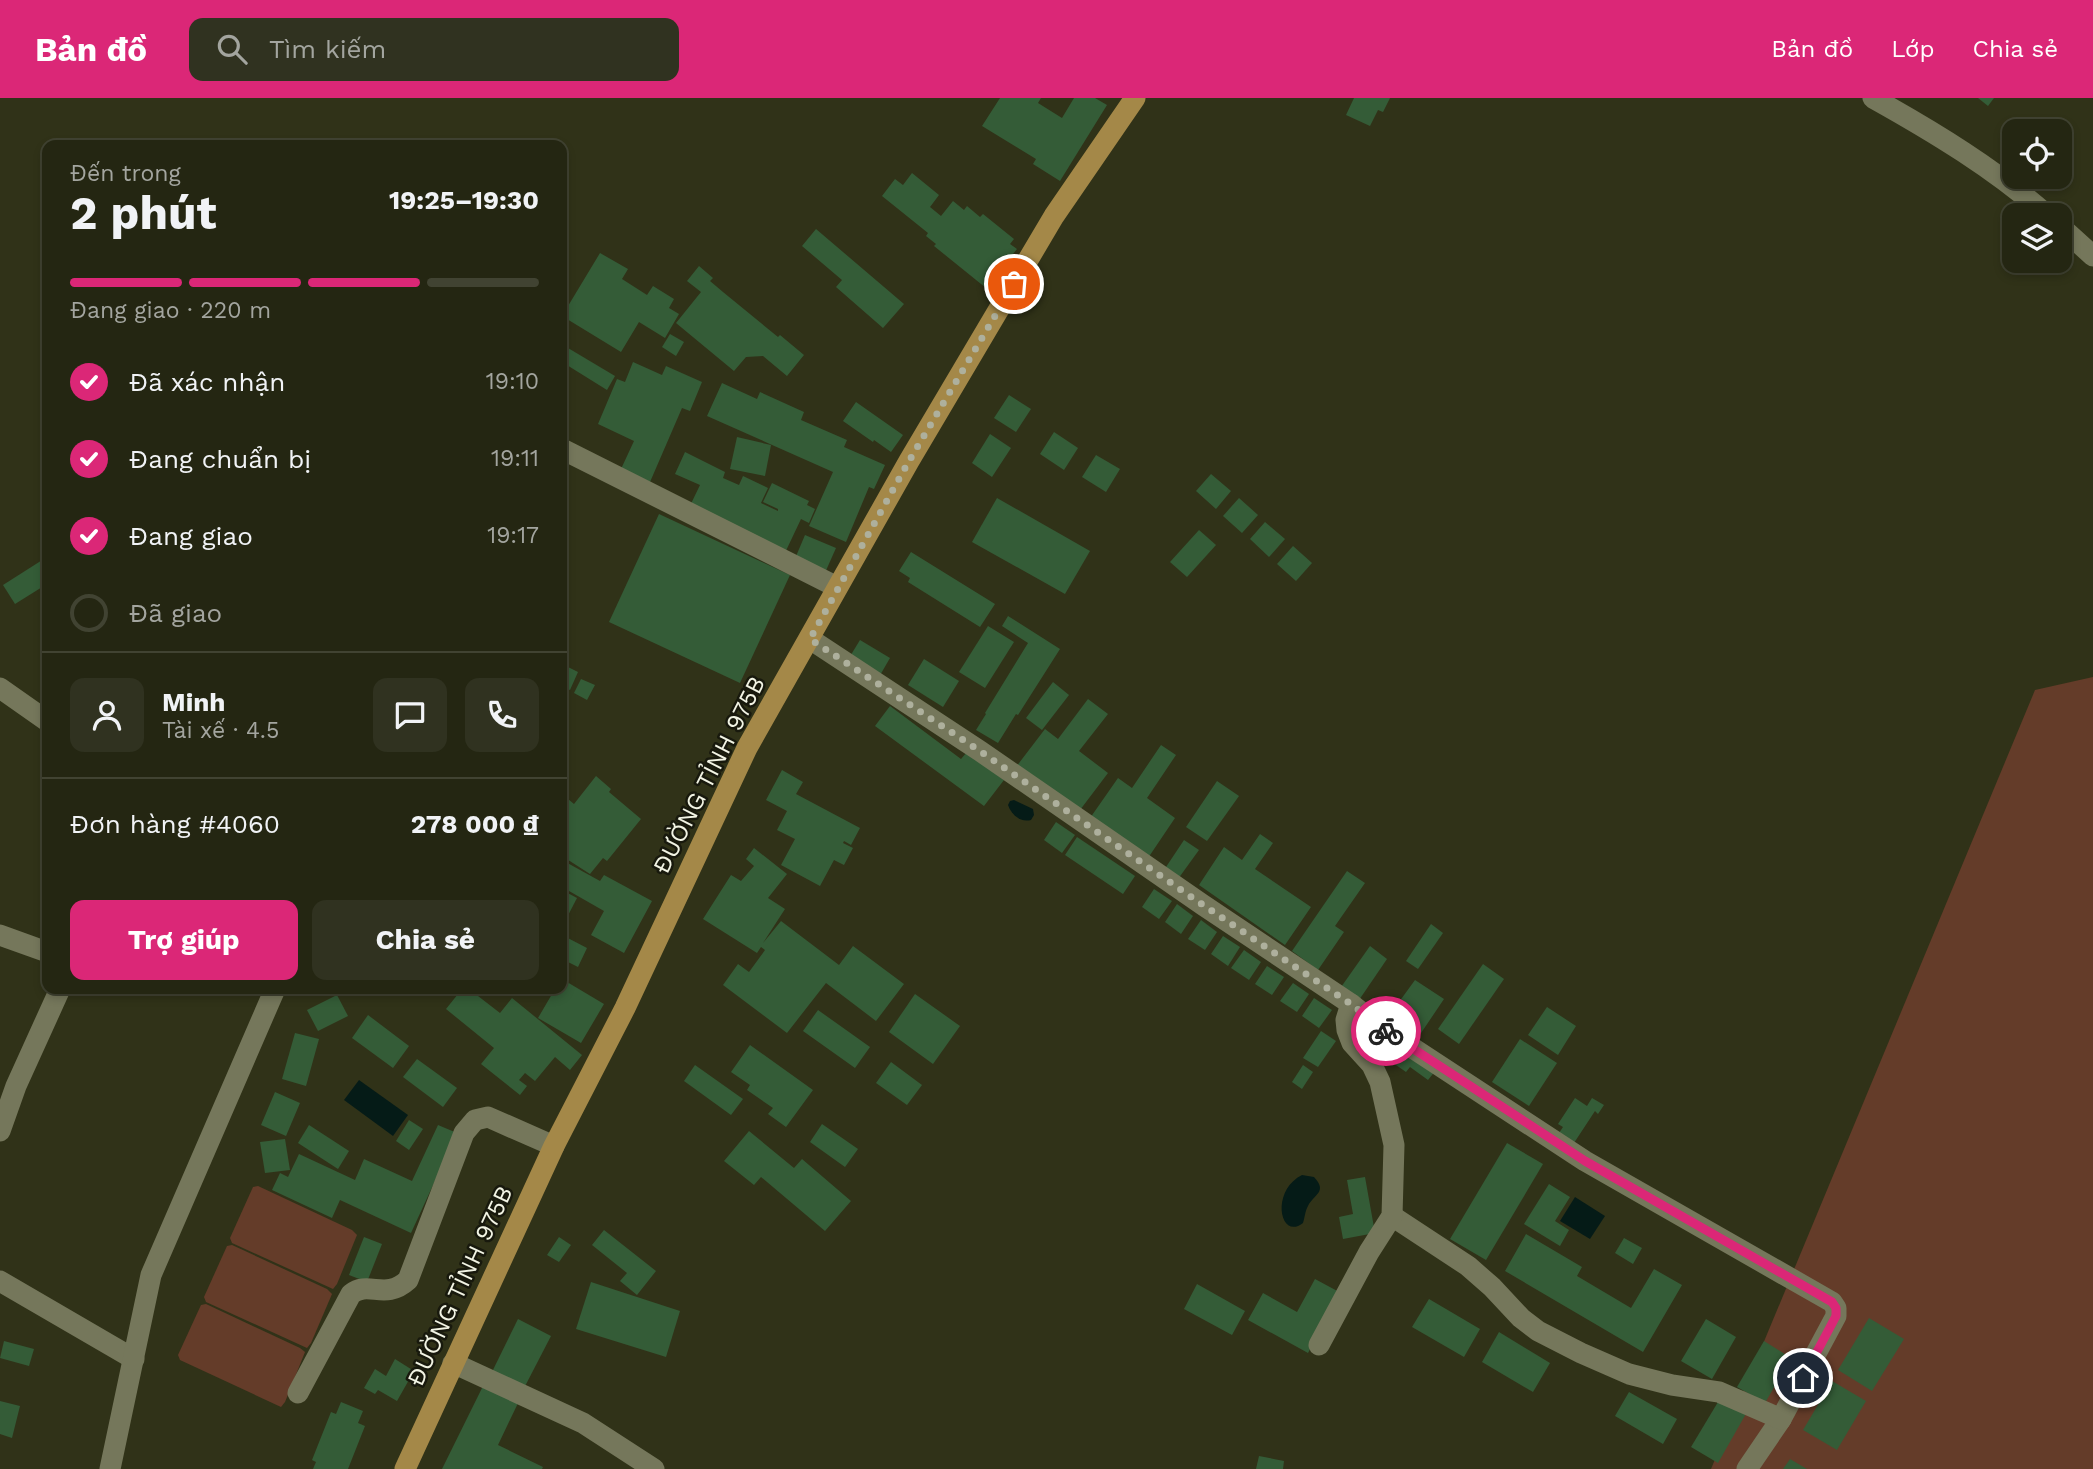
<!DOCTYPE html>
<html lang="vi">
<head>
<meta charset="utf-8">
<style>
	body { margin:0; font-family:"Work Sans",sans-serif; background:#303220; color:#f1f3f6; height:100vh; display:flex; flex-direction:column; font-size:26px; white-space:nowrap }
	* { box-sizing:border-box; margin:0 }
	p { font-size:23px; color:#a3a59f }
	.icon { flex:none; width:38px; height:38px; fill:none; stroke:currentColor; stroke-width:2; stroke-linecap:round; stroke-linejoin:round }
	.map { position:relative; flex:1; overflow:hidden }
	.panel { position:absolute; left:42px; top:42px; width:525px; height:854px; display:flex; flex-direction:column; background:#242612; border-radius:14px; box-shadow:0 4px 10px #0003,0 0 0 2px #414332 }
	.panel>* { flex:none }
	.tools { position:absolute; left:2002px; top:21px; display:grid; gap:14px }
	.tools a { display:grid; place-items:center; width:70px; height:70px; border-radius:14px; background:#242612; box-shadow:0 4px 10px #0003,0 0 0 2px #414332; font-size:35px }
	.pin { position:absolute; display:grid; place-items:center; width:60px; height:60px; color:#fff; margin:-30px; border:4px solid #fff; border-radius:50%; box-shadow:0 2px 7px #0007 }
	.courier { position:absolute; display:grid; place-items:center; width:70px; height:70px; margin:-35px; border:5px solid #db2777; border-radius:50%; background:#fff; color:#222; box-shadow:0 2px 9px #0007 }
	.overview em { font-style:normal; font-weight:700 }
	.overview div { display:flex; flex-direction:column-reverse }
	.overview { display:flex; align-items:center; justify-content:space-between; height:119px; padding:0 28px }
	h1 { font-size:46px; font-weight:700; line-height:52px }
	.bar { display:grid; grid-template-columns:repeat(4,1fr); gap:10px 7px; align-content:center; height:84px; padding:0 28px }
	.bar i { height:9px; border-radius:5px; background:#414332 }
	.bar .selected { background:#db2777 }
	.bar p { grid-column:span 4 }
	.line { display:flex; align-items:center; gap:18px; padding:0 28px; border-top:2px solid #414332 }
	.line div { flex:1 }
	.round { display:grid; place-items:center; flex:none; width:74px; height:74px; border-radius:14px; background:#303220 }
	ol { padding:0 28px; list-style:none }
	li { display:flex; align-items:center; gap:21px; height:77px }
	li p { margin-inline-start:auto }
	li .icon { padding:7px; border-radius:50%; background:#db2777; color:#fff; stroke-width:4 }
	li:last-child { color:#a3a59f }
	li i { width:38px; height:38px; border:4px solid #414332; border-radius:50% }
	.action { display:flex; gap:14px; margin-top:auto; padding:14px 28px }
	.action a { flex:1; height:80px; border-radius:14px; background:#db2777; color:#fff; font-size:28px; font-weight:700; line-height:80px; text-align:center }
	.action a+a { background:#303220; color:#f1f3f6 }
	header { display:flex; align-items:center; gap:42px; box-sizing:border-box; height:98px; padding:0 35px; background:#db2777; color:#fff }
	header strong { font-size:33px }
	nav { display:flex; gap:38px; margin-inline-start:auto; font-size:24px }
	.search { width:490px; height:63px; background:#303220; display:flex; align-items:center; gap:18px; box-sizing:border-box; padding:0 24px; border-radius:14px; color:#a3a59f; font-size:26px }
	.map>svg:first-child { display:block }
</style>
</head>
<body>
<header>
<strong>Bản đồ</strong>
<div class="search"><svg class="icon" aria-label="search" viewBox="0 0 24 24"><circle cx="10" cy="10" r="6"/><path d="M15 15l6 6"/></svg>Tìm kiếm</div>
<nav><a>Bản đồ</a><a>Lớp</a><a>Chia sẻ</a></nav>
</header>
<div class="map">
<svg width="2093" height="1371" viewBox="0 0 2093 1371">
	<rect width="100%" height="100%" fill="#303218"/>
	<!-- green -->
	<g fill="#643c29">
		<polygon points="2093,579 2093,1371 1711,1371 2035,592"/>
		<polygon points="258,1088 352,1132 357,1137 337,1186 333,1191 232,1145 230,1140 253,1089"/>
		<polygon points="232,1147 327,1191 332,1196 311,1245 307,1250 206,1204 204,1199 227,1148"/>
		<polygon points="206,1206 300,1250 305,1254 285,1304 281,1309 180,1262 178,1257 201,1207"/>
	</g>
	<!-- water -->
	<g fill="#051b17">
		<path d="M1014,702L1033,711L1034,717L1031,722C1020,725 1011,716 1008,707L1010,703Z"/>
		<polygon points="359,982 408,1017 393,1038 344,1002"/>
		<path d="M1302,1077L1314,1079C1328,1094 1314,1096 1308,1108C1305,1113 1305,1119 1303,1125C1280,1143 1270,1093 1302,1077Z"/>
		<polygon points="1575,1099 1605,1118 1590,1141 1560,1123"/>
	</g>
	<!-- building -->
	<g fill="#345c37">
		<polygon points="1000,0 1041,0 1038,5 1062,20 1074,0 1095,0 1107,7 1060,83 1033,66 1036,61 982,28"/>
		<polygon points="1354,0 1390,0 1383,14 1378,12 1370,28 1346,17"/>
		<polygon points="1978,0 1994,0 1988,8"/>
		<polygon points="912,75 939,97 930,109 941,118 953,103 964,112 967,108 980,119 983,116 1014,141 1010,146 1017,151 1000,172 993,166 989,172 996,178 986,190 934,148 936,146 926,138 928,135 882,98 895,81 903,87"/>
		<polygon points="816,131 904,206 883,230 836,189 842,182 802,148"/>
		<polygon points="600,155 628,171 622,181 647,197 653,188 674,201 669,210 679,216 665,240 639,224 621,254 562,218"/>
		<polygon points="699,168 713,180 710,183 723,194 778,239 780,237 804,257 787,278 763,258 746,259 734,273 676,225 701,194 687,183"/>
		<polygon points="670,236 684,244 676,258 662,249"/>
		<polygon points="568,250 615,278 607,292 562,264 562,260"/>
		<polygon points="633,264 662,277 666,268 702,284 690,313 682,310 650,384 621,371 634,343 598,326 617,281 625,284"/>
		<polygon points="722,285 757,301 760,294 804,314 801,322 847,342 844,349 885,367 874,391 869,389 846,444 809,428 833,374 707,318"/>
		<polygon points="1009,297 1031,311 1016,334 994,320"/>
		<polygon points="856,304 903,337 891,354 874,342 873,344 843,323"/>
		<polygon points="1054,334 1078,350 1064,372 1040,356"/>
		<polygon points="990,336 1011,350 992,379 972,365"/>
		<polygon points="737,339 771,347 765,378 730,371"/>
		<polygon points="685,354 725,374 723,380 739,387 743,378 768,390 761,405 778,413 778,411 763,404 772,385 809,403 807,407 815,411 809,425 801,421 783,459 687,414 700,387 675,376"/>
		<polygon points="1096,357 1120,371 1106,394 1082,379"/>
		<polygon points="1211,376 1231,393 1216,411 1196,393"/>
		<polygon points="997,400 1090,453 1065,496 972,444"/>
		<polygon points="1239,400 1258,417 1242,435 1223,418"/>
		<polygon points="659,416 790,477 740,585 609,524"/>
		<polygon points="1265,424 1285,441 1269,459 1250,441"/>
		<polygon points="1199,432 1216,447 1187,479 1170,464"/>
		<polygon points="805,437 836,450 824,477 794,463"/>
		<polygon points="1293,448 1312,465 1296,483 1277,466"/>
		<polygon points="911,454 995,506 980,529 908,484 910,480 899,473"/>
		<polygon points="47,459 47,486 15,506 3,487"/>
		<polygon points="1008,518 1060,551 1018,617 1016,616 998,645 976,632 986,616 985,615 1028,545 1002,528"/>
		<polygon points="988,528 1014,544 985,590 959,574"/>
		<polygon points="860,542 890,560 879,579 849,560"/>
		<polygon points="562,561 568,564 566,568 578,574 570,592 562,588"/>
		<polygon points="924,561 959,583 943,609 908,587"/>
		<polygon points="581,581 595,587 587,602 574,595"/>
		<polygon points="1053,584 1069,597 1042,632 1026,620"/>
		<polygon points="1088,601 1108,616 1079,653 1108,675 1077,716 1016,669 1045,631 1058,641"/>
		<polygon points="890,608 961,661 967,654 1004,682 984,708 875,628"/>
		<polygon points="1161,647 1176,657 1147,700 1175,720 1146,763 1088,723 1118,680 1132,690"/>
		<polygon points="782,672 803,684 796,696 860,730 851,747 844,743 843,745 853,750 844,767 834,762 820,788 781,767 795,741 777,732 787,713 766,702"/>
		<polygon points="596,678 611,691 609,694 641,721 607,763 603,760 590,776 562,758 562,696 574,706"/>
		<polygon points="1217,683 1239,698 1207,743 1186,729"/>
		<polygon points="1056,724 1075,737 1062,755 1044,742"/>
		<polygon points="1260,736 1273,745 1255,771 1311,809 1285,847 1199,787 1224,749 1242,762"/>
		<polygon points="1077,739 1135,778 1123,796 1065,757"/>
		<polygon points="1184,742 1199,752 1178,781 1164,772"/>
		<polygon points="754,750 787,776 768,800 785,811 763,845 781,823 839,867 853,848 904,886 876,923 826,885 787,935 723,887 738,866 749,874 765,852 761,849 757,855 703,821 731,777 741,783 754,768 746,761"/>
		<polygon points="562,762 600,783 604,777 652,803 624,855 591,837 604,813 562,789"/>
		<polygon points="1347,773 1365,785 1335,828 1344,834 1318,872 1292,853"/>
		<polygon points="1154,791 1172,803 1159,821 1142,809"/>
		<polygon points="562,792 577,800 562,829"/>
		<polygon points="1177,806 1193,818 1181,836 1165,824"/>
		<polygon points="1201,822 1217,834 1205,852 1188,841"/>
		<polygon points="1431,826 1443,835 1418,871 1406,863"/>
		<polygon points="562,837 587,850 578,869 564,862 562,866"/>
		<polygon points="1223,838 1240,849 1228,868 1211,856"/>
		<polygon points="1370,848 1387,861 1357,905 1339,892"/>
		<polygon points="1244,852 1261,864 1249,882 1231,870"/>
		<polygon points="1483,866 1504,881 1459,946 1438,931"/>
		<polygon points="1267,868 1284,879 1272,897 1255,886"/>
		<polygon points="562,881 604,906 581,945 538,920 555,891 562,891"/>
		<polygon points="1415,882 1444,901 1417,941 1400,929 1411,912 1399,904"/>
		<polygon points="1293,885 1309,896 1297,914 1280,903"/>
		<polygon points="462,891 469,891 500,915 512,900 582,957 570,972 555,959 535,983 525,975 519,982 527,988 520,997 481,966 494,950 446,911"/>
		<polygon points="915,896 960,928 933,966 889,934"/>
		<polygon points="337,897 348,918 318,933 307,912"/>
		<polygon points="1314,900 1332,912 1319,930 1302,918"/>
		<polygon points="1547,909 1576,928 1558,957 1528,937"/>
		<polygon points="818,912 870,949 855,970 803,933"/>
		<polygon points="368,917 409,948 393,970 352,940"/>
		<polygon points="1374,928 1436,972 1428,982 1410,969 1406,974 1363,944"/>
		<polygon points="1321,933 1336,943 1318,969 1303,960"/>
		<polygon points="295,935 319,941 306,988 282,981"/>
		<polygon points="1520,941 1557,965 1529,1008 1492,984"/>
		<polygon points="750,947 813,992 786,1029 768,1016 773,1010 747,992 750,987 731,974"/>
		<polygon points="417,961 457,990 443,1009 403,979"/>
		<polygon points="891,964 922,987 907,1007 876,985"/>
		<polygon points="695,967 743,1001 731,1017 684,983"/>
		<polygon points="1303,967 1313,974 1302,991 1292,984"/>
		<polygon points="275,994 300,1005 286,1038 261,1027"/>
		<polygon points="1575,1000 1587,1008 1592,1000 1604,1007 1598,1016 1595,1013 1572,1048 1557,1038 1563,1029 1558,1026"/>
		<polygon points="409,1022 423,1031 409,1052 396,1043"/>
		<polygon points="822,1026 858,1051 845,1069 810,1044"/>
		<polygon points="309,1027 349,1053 338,1071 298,1045"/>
		<polygon points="438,1027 457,1035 411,1135 340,1102 332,1120 272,1092 280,1075 288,1079 299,1056 355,1082 364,1061 412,1083"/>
		<polygon points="749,1033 794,1070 802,1061 851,1103 825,1133 761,1079 754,1087 724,1063"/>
		<polygon points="285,1041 290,1072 265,1075 260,1044"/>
		<polygon points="1507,1045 1543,1066 1486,1162 1450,1141"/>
		<polygon points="1365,1079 1375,1135 1343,1141 1339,1119 1353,1116 1347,1082"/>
		<polygon points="1549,1086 1570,1099 1555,1123 1569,1132 1560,1148 1524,1126"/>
		<polygon points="604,1132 656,1173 637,1197 620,1183 627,1175 592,1147"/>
		<polygon points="1526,1136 1582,1169 1577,1178 1631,1210 1654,1171 1682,1187 1643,1254 1505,1173"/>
		<polygon points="364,1139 382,1146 367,1184 349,1177"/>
		<polygon points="559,1139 571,1147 559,1164 547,1157"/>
		<polygon points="1624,1140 1642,1150 1633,1166 1615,1155"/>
		<polygon points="1315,1181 1341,1195 1308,1255 1248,1222 1263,1195 1297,1214"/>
		<polygon points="591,1184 680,1213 666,1259 576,1231"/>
		<polygon points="1197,1186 1245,1213 1232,1237 1184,1211"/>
		<polygon points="1429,1201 1480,1231 1464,1259 1412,1229"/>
		<polygon points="1869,1220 1904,1241 1872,1293 1838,1272"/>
		<polygon points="518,1221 551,1238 522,1294 490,1278"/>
		<polygon points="1706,1221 1736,1239 1712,1281 1681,1263"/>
		<polygon points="1499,1234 1550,1265 1533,1294 1482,1264"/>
		<polygon points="4,1243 34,1251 29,1268 0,1260"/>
		<polygon points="1764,1243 1791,1260 1765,1305 1737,1289"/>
		<polygon points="395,1261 414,1273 397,1303 378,1292 375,1296 364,1290 375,1271 386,1278"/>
		<polygon points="1832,1283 1866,1303 1837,1352 1803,1332"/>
		<polygon points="484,1286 519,1303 498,1347 543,1369 542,1371 442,1371"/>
		<polygon points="1629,1294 1677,1321 1663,1346 1615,1318"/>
		<polygon points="1721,1299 1747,1314 1718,1365 1691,1349"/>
		<polygon points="0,1303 20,1308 12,1340 0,1336"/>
		<polygon points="341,1304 363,1313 358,1325 365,1328 348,1371 313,1371 316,1364 312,1362 331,1314 336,1316"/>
		<polygon points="1259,1358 1284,1363 1283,1371 1256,1371"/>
		<polygon points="1790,1361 1807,1371 1783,1371"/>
	</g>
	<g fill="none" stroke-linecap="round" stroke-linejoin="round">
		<!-- minor -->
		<g stroke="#75775b" stroke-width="21">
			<path d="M1873,0C1934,34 1995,71 2047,117"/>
			<polyline points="2060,128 2093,158"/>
			<polyline points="562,351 837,489"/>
			<polyline points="810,541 980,653 1203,807 1351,906 1376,926 1585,1063 1832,1204 1836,1210 1836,1218 1781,1321 1747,1371"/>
			<polyline points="0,590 47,623"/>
			<polyline points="0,837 47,854"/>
			<polyline points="0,1033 16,988 60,891"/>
			<polyline points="1392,1118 1468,1168 1492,1189 1521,1220 1538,1233 1581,1255 1629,1276 1672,1287 1719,1294 1781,1321"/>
			<polyline points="0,1183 134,1261"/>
			<polyline points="1319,1247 1369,1154 1392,1118 1394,1047 1380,984 1372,967 1352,945 1347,932 1346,922 1351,906"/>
			<polyline points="453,1265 583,1325 654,1371"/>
			<path d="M298,1295L351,1196C369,1182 385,1203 408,1182L464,1035L475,1022L488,1019L554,1048"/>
			<polyline points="110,1371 151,1177 275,891"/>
		</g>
		<!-- major -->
		<polyline stroke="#a48848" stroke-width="21" points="405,1371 554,1048 625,910 747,650 909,363 1054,118 1135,0"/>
	</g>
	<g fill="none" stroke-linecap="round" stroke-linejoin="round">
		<!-- done -->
		<polyline stroke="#aeb09d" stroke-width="7" stroke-dasharray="0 12.6" points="1014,186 909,363 810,541 980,653 1203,807 1351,906 1386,933"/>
		<!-- route -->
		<polyline stroke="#db2777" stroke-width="9" points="1386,933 1585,1063 1832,1204 1836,1210 1836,1218 1803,1280"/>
	</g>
	<g text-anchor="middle" stroke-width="5" stroke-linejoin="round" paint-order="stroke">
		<!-- street labels -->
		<g font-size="24" fill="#f2f4e4" stroke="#18190d">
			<text transform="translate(709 677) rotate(-63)" y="8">ĐƯỜNG TỈNH 975B</text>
			<text transform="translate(460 1188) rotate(-65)" y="8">ĐƯỜNG TỈNH 975B</text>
		</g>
	</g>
</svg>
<div class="tools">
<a><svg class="icon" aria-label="locate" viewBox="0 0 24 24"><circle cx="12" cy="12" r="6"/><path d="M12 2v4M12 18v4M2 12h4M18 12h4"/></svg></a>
<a><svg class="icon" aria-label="layers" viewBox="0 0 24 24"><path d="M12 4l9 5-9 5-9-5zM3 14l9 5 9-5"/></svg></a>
</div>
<div class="pin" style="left:1014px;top:186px;background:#ea580c"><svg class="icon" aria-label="bag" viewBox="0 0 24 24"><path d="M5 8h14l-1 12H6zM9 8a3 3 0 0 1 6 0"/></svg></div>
<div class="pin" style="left:1803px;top:1280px;background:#1f2937"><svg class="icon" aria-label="home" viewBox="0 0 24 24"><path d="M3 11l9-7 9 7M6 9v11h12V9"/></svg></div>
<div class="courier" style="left:1386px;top:933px"><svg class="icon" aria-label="bike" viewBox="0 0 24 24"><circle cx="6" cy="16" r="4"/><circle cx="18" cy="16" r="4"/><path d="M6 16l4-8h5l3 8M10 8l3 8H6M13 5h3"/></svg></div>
<section class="panel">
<div class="overview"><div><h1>2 phút</h1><p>Đến trong</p></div><em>19:25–19:30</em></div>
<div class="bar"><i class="selected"></i><i class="selected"></i><i class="selected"></i><i></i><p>Đang giao · 220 m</p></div>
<ol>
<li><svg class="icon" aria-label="check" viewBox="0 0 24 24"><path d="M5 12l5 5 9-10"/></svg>Đã xác nhận<p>19:10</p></li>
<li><svg class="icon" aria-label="check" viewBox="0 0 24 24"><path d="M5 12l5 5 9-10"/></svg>Đang chuẩn bị<p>19:11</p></li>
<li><svg class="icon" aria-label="check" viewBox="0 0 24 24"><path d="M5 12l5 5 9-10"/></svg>Đang giao<p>19:17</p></li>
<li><i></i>Đã giao</li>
</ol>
<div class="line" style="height:126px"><a class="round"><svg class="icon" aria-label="person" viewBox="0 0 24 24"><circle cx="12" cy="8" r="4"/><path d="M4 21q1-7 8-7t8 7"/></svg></a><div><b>Minh</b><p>Tài xế · 4.5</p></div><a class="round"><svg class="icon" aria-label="chat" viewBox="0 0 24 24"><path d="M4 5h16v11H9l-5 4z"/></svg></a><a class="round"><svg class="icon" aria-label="phone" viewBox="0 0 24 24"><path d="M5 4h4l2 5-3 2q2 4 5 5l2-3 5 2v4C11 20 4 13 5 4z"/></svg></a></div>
<div class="line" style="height:91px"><div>Đơn hàng #4060</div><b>278 000 ₫</b></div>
<div class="action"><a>Trợ giúp</a><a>Chia sẻ</a></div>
</section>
</div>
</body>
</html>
